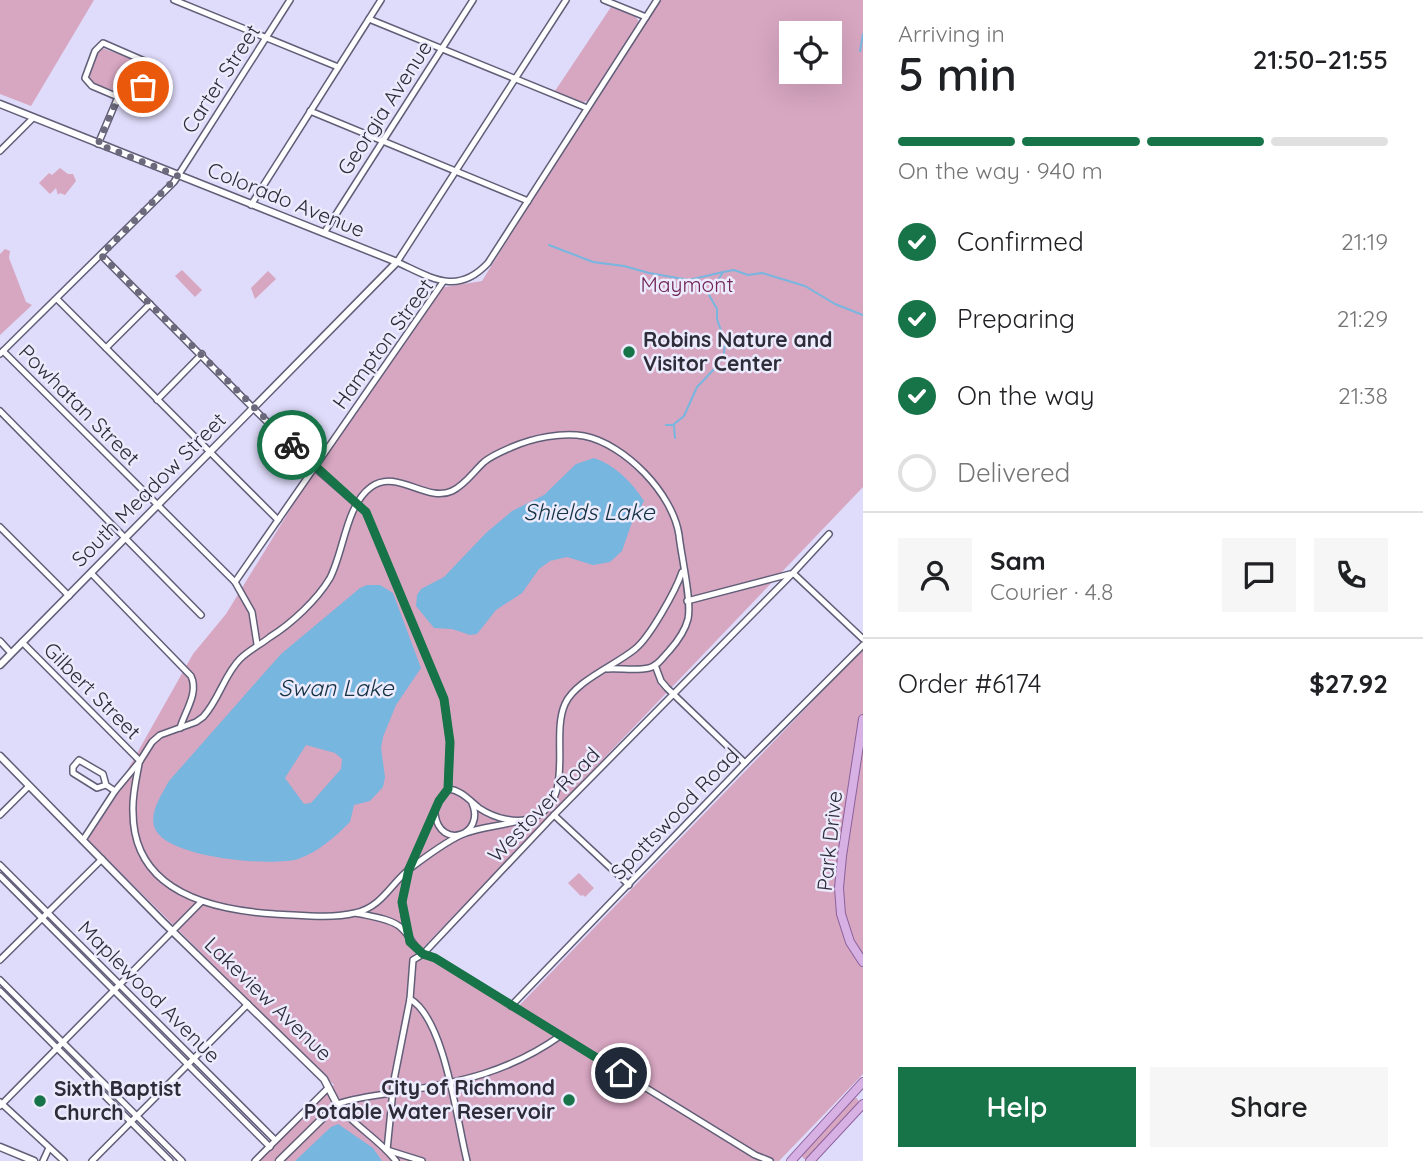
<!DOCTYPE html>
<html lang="en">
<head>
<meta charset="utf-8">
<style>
	body { margin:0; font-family:Quicksand,sans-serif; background:#f6f6f6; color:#202124; height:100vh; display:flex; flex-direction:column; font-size:26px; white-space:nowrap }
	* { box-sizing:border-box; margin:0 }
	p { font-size:23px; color:#757577 }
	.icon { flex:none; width:38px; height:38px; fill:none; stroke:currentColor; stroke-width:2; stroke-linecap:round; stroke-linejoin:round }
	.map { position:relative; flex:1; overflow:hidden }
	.drawer { display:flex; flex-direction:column; background:#fff; width:560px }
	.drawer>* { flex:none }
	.fabs { position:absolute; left:779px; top:21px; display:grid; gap:14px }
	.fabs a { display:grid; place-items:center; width:63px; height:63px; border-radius:0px; background:#fff; box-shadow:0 7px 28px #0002; font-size:35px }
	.pin { position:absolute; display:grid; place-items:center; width:60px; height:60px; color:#fff; margin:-30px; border:4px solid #fff; border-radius:50%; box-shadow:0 2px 7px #0007 }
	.courier { position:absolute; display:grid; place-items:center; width:70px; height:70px; margin:-35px; border:5px solid #177348; border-radius:50%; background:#fff; color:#222; box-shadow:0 2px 9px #0007 }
	.summary em { font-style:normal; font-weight:600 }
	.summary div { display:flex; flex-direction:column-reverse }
	.summary { display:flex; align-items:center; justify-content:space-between; height:119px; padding:0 35px }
	h1 { font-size:46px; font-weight:600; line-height:52px }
	.bar { display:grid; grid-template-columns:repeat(4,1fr); gap:10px 7px; align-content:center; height:84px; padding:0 35px }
	.bar i { height:9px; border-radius:5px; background:#e0e0e0 }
	.bar .on { background:#177348 }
	.bar p { grid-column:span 4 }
	.line { display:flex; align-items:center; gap:18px; padding:0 35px; border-top:2px solid #e0e0e0 }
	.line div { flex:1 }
	.round { display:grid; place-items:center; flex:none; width:74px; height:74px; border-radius:0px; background:#f6f6f6 }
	ol { padding:0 35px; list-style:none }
	li { display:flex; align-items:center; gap:21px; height:77px }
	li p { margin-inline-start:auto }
	li .icon { padding:7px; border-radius:50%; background:#177348; color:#fff; stroke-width:4 }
	li:last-child { color:#757577 }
	li i { width:38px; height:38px; border:4px solid #e0e0e0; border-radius:50% }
	.button { display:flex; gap:14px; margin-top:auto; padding:14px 35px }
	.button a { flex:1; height:80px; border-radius:0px; background:#177348; color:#fff; font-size:28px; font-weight:600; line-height:80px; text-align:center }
	.button a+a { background:#f6f6f6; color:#202124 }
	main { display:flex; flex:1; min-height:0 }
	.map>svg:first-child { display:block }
</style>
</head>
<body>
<main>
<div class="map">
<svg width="863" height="1161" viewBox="0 0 863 1161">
	<rect width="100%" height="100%" fill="#dfdbfa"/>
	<!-- green -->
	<g fill="#d7a6c1" fill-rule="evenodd">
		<polygon points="0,0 94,0 31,106 0,94"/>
		<path d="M655,0H863V487L418,953L515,1010L863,649V1074L779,1161H258L334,1085L88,840L193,654L226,614L315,469L439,288L482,281ZM791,33H830V72H791Z"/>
		<polygon points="611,7 636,17 639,22 588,101 583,102 555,91"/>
		<path d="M102,48L143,63L147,72C138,101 112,91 91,82L89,76L99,50Z"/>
		<polygon points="60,168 68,174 73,174 76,181 65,195 60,193 58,195 56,188 50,194 39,183 49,173 52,175"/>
		<polygon points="5,249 10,251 9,258 26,302 32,305 0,335 0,254"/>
		<polygon points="182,270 202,290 195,297 175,276"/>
		<polygon points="268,271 276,279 255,299 251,288"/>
		<polygon points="579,873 594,888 585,897 583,895 581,896 568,883"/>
		<polygon points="853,1099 857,1098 859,1102 807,1159 804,1159 801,1155"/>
	</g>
	<!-- water -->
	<g fill="#76b6df" fill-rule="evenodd">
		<path d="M594,458C615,465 632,482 644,501L631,525L622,551L610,562L593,565L567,557L550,561L539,569L522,593L496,610L477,634L470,635L452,629L434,628L416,606L417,595L421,589L444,577L486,533L512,511L544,495L576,464Z"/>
		<path d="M367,585H380L393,593L421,668L396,705L383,737L381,748L385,777L383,787L370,801L354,805L350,822C335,837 318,852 298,859C271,867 162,858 154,826C150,811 162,794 169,781L281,654L360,588ZM306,745L335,753L342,759L341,769L311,803L304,804L285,778Z"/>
		<polygon points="338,1124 373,1148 382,1161 295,1161 331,1127"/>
	</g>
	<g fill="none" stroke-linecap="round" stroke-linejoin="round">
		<!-- stream -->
		<g stroke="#76b6df" stroke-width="2">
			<polyline points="860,51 863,34"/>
			<polyline points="549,245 593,262 624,266 649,273 689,280 723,272"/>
			<polyline points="666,425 673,425 684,416 697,387 718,365 724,353 725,342 717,319 717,309 709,295 723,272 734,270 748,275 762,273 805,286 835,304 863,315"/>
			<polyline points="674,426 675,438"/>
		</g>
		<defs>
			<g id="minor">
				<polyline points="174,0 338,67"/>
				<path d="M566,0L397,262C432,278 457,296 488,263L657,0"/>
				<polyline points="604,0 646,17"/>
				<polyline points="369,19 587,108"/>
				<polyline points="310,111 528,201"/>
				<path d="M98,144L118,97C134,92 155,85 149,63L103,43L95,51L85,78L92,86L118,97"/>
				<polyline points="0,151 33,118"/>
				<polyline points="251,205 381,0"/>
				<polyline points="324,233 473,0"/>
				<polyline points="101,255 258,413 314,467 366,512 444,699 450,742 448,789"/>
				<polyline points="57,299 278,520"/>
				<polyline points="106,348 150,304"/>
				<polyline points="3,351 235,582 252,612 257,644"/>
				<polyline points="0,354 174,182 290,0"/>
				<polyline points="157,400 202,354"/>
				<polyline points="0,411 201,615"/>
				<polyline points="0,527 69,596"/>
				<path d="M91,573L191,676C199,693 185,711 180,728"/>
				<polyline points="793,573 863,639"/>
				<polyline points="235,582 443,282"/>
				<polyline points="687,601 790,574"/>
				<polyline points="0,641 11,653"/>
				<polyline points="22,642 140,761"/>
				<polyline points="655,665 661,681 667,688 745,763"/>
				<path d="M139,764C136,780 132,796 133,812C133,891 210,910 275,914C301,915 330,919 355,913C383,907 392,881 412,867C424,858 453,837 466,833C482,827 501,826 518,821"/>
				<polyline points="106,785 97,788 73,773 73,767 79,760 103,774 106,785 115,791"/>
				<path d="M448,789C461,790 469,800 479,808C494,818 517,825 535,817C576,797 550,737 565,704C575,681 616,665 635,649C650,637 676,590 682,572"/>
				<path d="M435,814C440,851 486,835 472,803"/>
				<polyline points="0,815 29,786"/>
				<polyline points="554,815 629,885"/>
				<path d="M83,840L115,791L140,761L152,742L160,735L196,722L203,717C219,700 224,675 240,659C249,650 260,645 270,637C291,624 317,600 330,578C344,551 346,505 371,487C397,468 426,503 452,491C465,485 474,471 484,462C491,456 503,451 512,447C533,438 562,432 584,436C625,444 673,494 679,535C681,555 692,601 688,619C685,631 677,642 669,651C663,657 658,666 649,668C636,671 620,668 607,669"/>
				<polyline points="0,865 275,1140"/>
				<polyline points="0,876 270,1147"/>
				<path d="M356,913C369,916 388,918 399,926C415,939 410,950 435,958L755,1155L770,1161"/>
				<polyline points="407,932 402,902 409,869 439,801 448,789"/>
				<polyline points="0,960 102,859"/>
				<polyline points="0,980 182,1161"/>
				<polyline points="0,991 170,1161"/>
				<path d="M410,999C445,1019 457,1122 467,1161"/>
				<polyline points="511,1006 745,763 863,645"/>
				<polyline points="0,1102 64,1161"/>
				<polyline points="0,1106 201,902"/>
				<polyline points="387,1150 394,1080 410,999 413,960 423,954 554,815 793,573 829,534"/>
				<polyline points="387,1150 422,1161"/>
				<polyline points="43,1161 49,1148"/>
				<polyline points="92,1161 248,1004"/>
				<polyline points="255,1161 328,1088"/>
				<path d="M396,1161C379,1139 354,1126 337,1104C358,1097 378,1095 400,1092C461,1082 509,1072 560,1036"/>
			</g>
			<g id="tertiary">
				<polyline points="0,104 397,262 0,665"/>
				<polyline points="0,756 163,922 324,1079 337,1104 279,1161"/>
				<polyline points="0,1147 34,1161"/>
			</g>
			<g id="primary">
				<polyline points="863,719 842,856 839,888 841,914 850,942 863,962"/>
				<polyline points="791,1161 863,1082"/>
				<polyline points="810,1161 863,1104"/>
			</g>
		</defs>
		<!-- minor casing -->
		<use href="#minor" stroke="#615e78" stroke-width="8"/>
		<!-- tertiary casing -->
		<use href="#tertiary" stroke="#615e78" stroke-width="9"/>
		<!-- primary casing -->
		<use href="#primary" stroke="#8b619b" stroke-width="10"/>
		<!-- minor -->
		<use href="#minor" stroke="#fff" stroke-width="5"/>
		<!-- tertiary -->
		<use href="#tertiary" stroke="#fff" stroke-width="6"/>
		<!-- primary -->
		<use href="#primary" stroke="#d7b1e3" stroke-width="8"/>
	</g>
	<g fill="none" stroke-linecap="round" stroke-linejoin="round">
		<!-- done -->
		<polyline stroke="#6c697c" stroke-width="7" stroke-dasharray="0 12.6" points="143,87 138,91 118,97 98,144 178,176 101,255 292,445"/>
		<!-- route -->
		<polyline stroke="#177348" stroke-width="9" points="292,445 366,512 444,699 450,742 448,789 439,801 409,869 402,902 410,942 423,954 435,958 621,1073"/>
	</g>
	<!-- markers -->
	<g fill="#177348" stroke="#eceafd" stroke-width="2.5">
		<circle cx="629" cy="352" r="7"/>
		<circle cx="569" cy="1100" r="7"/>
		<circle cx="40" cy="1101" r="7"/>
	</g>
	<g text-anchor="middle" stroke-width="5" stroke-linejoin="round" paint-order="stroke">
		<!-- street labels -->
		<g font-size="21" fill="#2e2c38" stroke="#eceafd">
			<text transform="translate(221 79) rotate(-57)" y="7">Carter Street</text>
			<text transform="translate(385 108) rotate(-57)" y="7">Georgia Avenue</text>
			<text transform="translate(286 200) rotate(22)" y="7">Colorado Avenue</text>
			<text transform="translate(383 344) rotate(-54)" y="7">Hampton Street</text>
			<text transform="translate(79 405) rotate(45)" y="7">Powhatan Street</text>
			<text transform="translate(149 490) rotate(-45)" y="7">South Meadow Street</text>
			<text transform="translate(92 691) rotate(45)" y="7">Gilbert Street</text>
			<text transform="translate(544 805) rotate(-46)" y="7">Westover Road</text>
			<text transform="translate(675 814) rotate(-46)" y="7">Spottswood Road</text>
			<text transform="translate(830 841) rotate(-84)" y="7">Park Drive</text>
			<text transform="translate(149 992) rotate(45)" y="7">Maplewood Avenue</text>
			<text transform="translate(268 999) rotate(44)" y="7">Lakeview Avenue</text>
		</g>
		<!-- park labels -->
		<g font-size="21" fill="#702554" stroke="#eceafd">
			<text x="687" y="292">Maymont</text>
		</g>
		<!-- poi labels -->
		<g font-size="21" font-weight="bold" fill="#2e2c38" stroke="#eceafd" text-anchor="start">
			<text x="643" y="347">Robins Nature and<tspan x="643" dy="24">Visitor Center</tspan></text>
			<text x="555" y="1095" text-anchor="end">City of Richmond<tspan x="555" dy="24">Potable Water Reservoir</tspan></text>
			<text x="54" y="1096">Sixth Baptist<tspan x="54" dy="24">Church</tspan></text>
		</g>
		<!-- water labels -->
		<g font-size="23" font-style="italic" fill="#143243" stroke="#eceafd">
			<text x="589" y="520">Shields Lake</text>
			<text x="336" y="696">Swan Lake</text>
		</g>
	</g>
</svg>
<div class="fabs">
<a><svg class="icon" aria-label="locate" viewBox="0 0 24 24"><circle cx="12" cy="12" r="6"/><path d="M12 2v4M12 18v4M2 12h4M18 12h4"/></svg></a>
</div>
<div class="pin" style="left:143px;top:87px;background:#ea580c"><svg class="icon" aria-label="bag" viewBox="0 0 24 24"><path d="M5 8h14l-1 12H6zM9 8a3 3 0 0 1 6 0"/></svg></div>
<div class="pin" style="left:621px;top:1073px;background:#1f2937"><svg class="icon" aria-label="home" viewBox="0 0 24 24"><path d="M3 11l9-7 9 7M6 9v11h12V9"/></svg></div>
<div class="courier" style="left:292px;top:445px"><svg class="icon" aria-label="bike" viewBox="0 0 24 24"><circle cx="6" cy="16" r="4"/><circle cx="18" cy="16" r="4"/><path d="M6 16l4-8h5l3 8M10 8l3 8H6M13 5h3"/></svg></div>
</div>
<section class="drawer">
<div class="summary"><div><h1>5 min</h1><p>Arriving in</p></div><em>21:50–21:55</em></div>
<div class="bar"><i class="on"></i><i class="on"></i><i class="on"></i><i></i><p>On the way · 940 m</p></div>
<ol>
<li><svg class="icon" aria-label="check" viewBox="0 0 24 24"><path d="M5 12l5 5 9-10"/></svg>Confirmed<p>21:19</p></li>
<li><svg class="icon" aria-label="check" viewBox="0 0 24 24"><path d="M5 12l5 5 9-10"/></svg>Preparing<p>21:29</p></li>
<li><svg class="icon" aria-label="check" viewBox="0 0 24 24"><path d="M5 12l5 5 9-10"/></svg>On the way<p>21:38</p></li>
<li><i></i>Delivered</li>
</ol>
<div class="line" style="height:126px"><a class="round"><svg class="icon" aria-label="person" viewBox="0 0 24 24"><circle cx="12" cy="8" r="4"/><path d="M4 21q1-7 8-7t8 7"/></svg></a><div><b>Sam</b><p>Courier · 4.8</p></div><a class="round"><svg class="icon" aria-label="chat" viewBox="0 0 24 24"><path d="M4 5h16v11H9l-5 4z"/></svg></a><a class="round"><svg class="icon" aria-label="phone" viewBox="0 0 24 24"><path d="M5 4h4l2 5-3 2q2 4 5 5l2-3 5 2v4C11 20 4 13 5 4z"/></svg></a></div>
<div class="line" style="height:91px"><div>Order #6174</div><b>$27.92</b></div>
<div class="button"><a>Help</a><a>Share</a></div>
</section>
</main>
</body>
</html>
